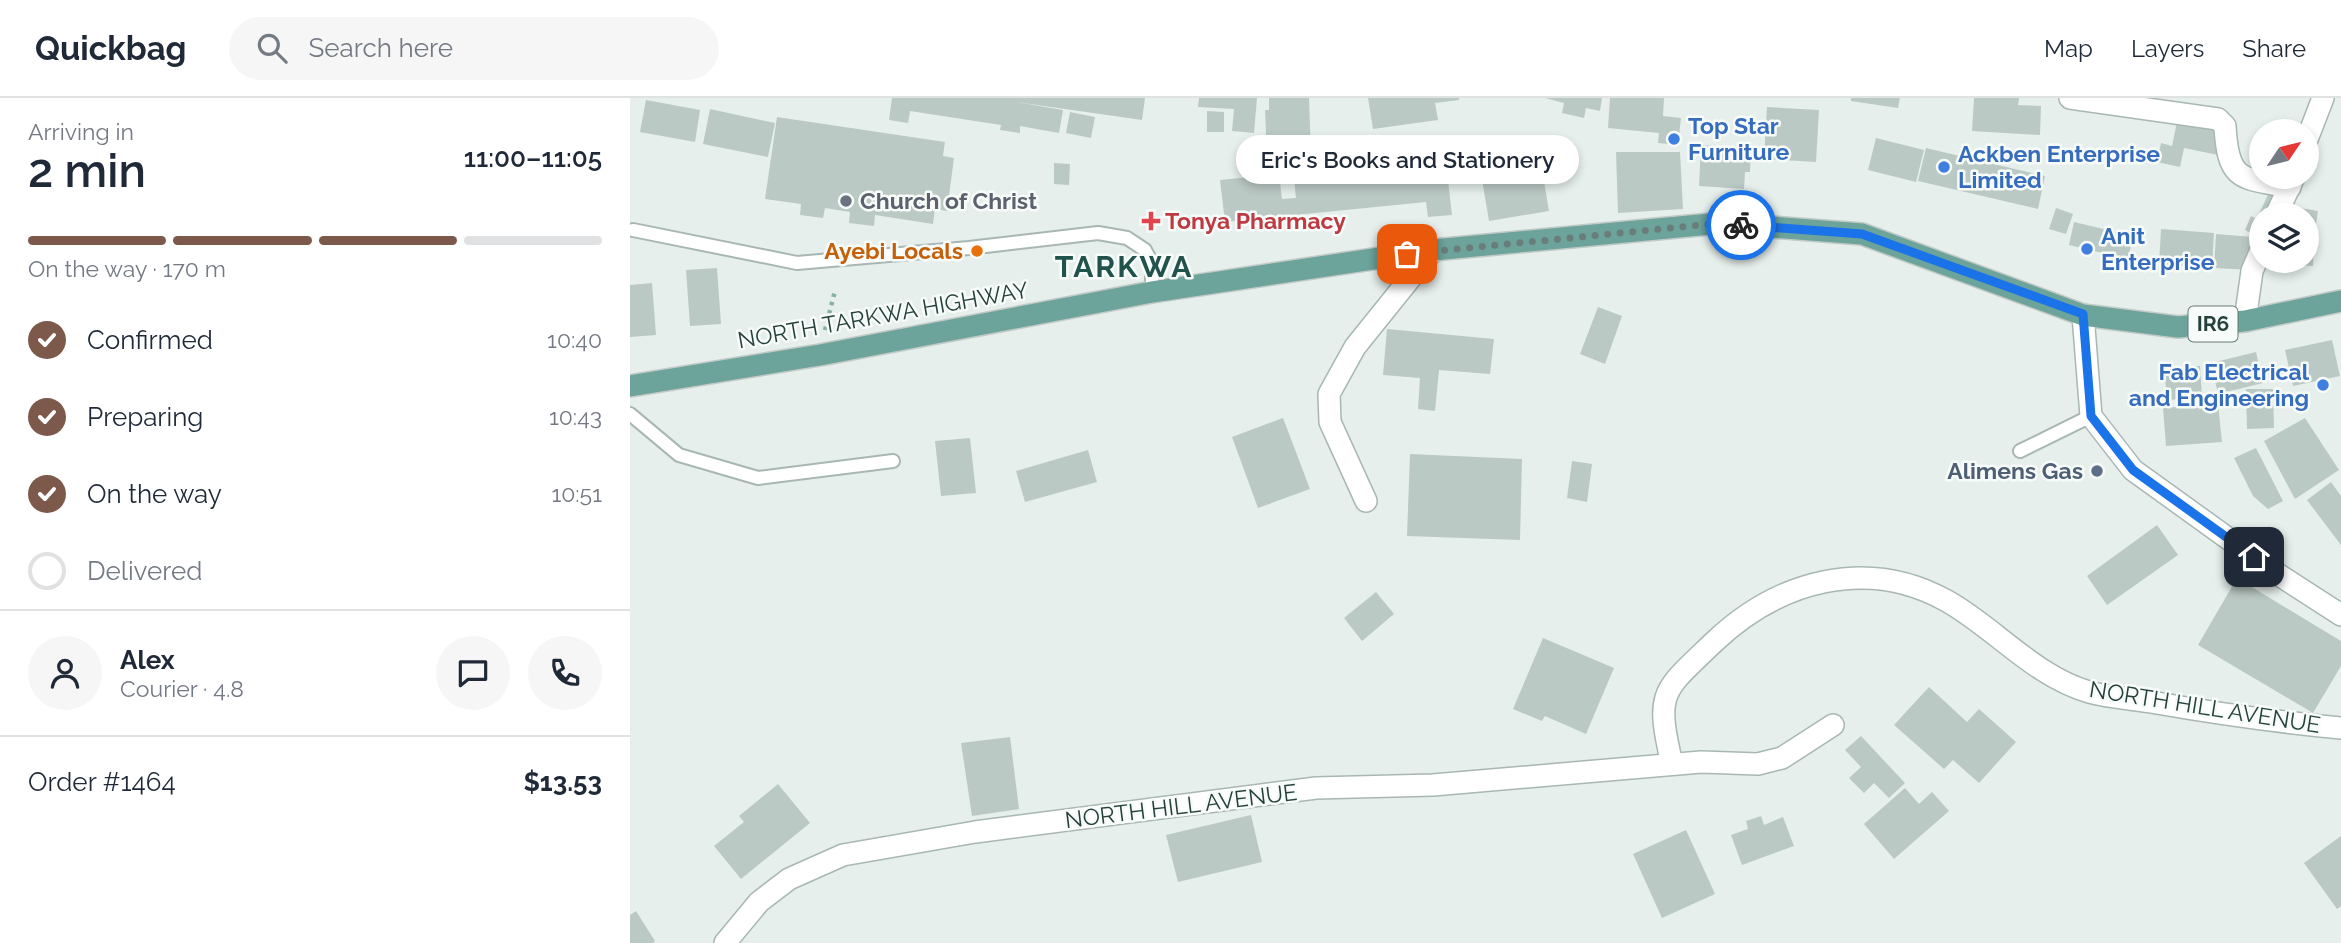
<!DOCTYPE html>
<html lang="en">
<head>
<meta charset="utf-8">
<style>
	body { margin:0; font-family:Raleway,sans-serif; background:#f6f6f7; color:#1f2937; height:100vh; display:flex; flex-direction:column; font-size:26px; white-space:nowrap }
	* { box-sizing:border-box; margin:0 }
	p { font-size:23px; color:#747a83 }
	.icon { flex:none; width:38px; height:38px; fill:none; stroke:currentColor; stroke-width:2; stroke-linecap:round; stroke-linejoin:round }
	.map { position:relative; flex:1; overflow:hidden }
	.panel { display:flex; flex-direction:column; background:#fff; width:630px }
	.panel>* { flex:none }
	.needle { width:46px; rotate:55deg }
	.tools { position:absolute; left:1619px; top:21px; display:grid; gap:14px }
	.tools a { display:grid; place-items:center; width:70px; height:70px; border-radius:50%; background:#fff; box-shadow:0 4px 10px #0003; font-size:35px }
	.pin { position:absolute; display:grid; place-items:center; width:60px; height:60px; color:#fff; margin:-30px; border-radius:14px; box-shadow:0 4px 10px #0006 }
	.courier { position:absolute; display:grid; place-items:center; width:70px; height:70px; margin:-35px; border:5px solid #1a73e8; border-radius:50%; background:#fff; color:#222; box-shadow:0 2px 9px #0007 }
	.bubble { position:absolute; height:49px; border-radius:24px; background:#fff; box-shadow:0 4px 10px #0003; font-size:23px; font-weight:600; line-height:49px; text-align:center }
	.overview em { font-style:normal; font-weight:600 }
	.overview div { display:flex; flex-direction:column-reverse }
	.overview { display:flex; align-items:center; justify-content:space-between; height:119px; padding:0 28px }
	h1 { font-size:46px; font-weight:600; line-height:52px }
	.bar { display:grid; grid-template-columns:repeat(4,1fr); gap:10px 7px; align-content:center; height:84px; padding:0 28px }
	.bar i { height:9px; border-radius:5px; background:#e0e1e3 }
	.bar .on { background:#7d594b }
	.bar p { grid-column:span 4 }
	.line { display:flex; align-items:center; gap:18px; padding:0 28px; border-top:2px solid #e0e1e3 }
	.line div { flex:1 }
	.round { display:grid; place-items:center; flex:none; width:74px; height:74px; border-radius:37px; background:#f6f6f7 }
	ol { padding:0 28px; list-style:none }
	li { display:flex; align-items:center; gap:21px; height:77px }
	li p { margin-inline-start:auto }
	li .icon { padding:7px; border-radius:50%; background:#7d594b; color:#fff; stroke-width:4 }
	li:last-child { color:#747a83 }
	li i { width:38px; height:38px; border:4px solid #e0e1e3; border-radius:50% }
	header { display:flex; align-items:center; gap:42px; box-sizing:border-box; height:98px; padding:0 35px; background:#fff; border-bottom:2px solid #e0e1e3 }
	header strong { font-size:33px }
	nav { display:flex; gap:38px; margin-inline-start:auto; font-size:24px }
	.search { width:490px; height:63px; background:#f6f6f7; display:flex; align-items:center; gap:18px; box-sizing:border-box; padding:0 24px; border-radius:38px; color:#747a83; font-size:26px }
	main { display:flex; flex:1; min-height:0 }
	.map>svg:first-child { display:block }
</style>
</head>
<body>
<header>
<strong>Quickbag</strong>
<div class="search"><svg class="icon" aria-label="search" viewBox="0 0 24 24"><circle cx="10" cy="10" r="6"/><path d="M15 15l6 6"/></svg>Search here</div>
<nav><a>Map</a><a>Layers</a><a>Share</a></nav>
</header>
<main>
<section class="panel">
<div class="overview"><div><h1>2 min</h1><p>Arriving in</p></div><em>11:00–11:05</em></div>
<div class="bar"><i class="on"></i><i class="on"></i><i class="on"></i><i></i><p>On the way · 170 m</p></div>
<ol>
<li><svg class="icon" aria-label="check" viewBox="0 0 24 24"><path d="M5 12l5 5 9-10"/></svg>Confirmed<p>10:40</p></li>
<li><svg class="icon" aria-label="check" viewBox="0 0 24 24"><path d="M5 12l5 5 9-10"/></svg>Preparing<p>10:43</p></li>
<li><svg class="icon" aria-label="check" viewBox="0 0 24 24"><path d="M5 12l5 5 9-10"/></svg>On the way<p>10:51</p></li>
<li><i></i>Delivered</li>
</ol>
<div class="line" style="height:126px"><a class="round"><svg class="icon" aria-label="person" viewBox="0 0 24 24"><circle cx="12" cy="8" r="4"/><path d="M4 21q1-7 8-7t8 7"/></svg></a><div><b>Alex</b><p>Courier · 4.8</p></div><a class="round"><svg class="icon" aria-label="chat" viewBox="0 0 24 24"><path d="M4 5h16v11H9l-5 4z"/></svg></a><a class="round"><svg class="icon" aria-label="phone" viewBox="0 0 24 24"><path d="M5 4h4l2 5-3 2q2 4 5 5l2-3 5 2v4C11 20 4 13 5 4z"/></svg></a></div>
<div class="line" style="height:91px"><div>Order #1464</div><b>$13.53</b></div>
</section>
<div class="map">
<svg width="1711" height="845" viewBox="0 0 1711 845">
	<rect width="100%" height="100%" fill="#e6efec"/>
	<!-- building -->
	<g fill="#bbc9c5">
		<polygon points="262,0 515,0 512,22 386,4 433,12 429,35 390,28 390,35 370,32 371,27 280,13 278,25 259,22"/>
		<polygon points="569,0 627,0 624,35 602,33 604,11 568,9"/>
		<polygon points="639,0 679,0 681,58 637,59 635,12 639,12"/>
		<polygon points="738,0 829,0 829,2 805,5 808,22 743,31"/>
		<polygon points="915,0 972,0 970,13 956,10 954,20 932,15 934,5"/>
		<polygon points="980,0 1034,0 1033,18 1051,20 1048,47 1028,45 1029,35 978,30"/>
		<polygon points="1221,0 1270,0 1268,10 1221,3"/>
		<polygon points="1344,0 1389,0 1388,7 1411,8 1410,37 1342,33"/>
		<polygon points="16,2 70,12 65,44 10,34"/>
		<polygon points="1137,9 1189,12 1186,64 1134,61"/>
		<polygon points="80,11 145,25 138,59 73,46"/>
		<polygon points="577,13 594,14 594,34 577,34"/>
		<polygon points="440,14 465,19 461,40 436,35"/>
		<polygon points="147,19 315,44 313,58 324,60 317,113 305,111 303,126 245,117 244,128 219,125 220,114 195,110 193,120 170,117 171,106 135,101"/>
		<polygon points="1548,19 1594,29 1588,57 1554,50 1550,69 1527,64 1531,45 1542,48"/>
		<polygon points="813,39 822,117 798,119 796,104 595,124 590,82 649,76 652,101 666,100 662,62 732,55 733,71 792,65 790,41"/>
		<polygon points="1246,40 1294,52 1286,84 1238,72"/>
		<polygon points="1071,47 1121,50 1120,74 1115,74 1114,91 1069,88"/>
		<polygon points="908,48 919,113 859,123 848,58"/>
		<polygon points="1296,50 1415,78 1408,111 1288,83"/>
		<polygon points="986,54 1050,54 1053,111 988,115"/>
		<polygon points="424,65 440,66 439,87 424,86"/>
		<polygon points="1643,86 1656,93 1645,117 1631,120 1628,118"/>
		<polygon points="1426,110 1443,116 1436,136 1419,131"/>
		<polygon points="1670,110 1688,113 1685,134 1676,133 1676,117 1669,117"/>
		<polygon points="1621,118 1631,123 1631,140 1615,132"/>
		<polygon points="1444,124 1503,138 1498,161 1439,147"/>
		<polygon points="1531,131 1584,135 1582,170 1529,166"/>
		<polygon points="1586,136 1623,139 1621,172 1584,170"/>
		<polygon points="1676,137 1684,137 1683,168 1655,166 1655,163 1676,163"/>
		<polygon points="87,170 91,226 60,228 56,172"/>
		<polygon points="22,185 26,237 0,239 0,187"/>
		<polygon points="968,209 992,218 975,266 950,256"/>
		<polygon points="757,231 864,241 860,276 809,272 805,313 788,311 790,280 753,277"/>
		<polygon points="1702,242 1710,278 1663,288 1655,252"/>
		<polygon points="1626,254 1633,285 1588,296 1581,265"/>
		<polygon points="1570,268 1572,300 1537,302 1534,270"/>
		<polygon points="1616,291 1643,291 1644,330 1617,331"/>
		<polygon points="1588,306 1592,344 1536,348 1533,310"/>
		<polygon points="653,320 680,391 628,410 602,339"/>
		<polygon points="1675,320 1709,372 1665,401 1634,343"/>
		<polygon points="340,340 346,395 311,398 305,343"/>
		<polygon points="1626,350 1653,403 1638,411 1623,398 1604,360"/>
		<polygon points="458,352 467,384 395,404 386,373"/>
		<polygon points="780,356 892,361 890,442 777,438"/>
		<polygon points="942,363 962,366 957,404 937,400"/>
		<polygon points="1701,384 1711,398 1711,447 1677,402"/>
		<polygon points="1527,427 1548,457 1477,507 1457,478"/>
		<polygon points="1607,480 1711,543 1711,568 1683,615 1568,547"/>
		<polygon points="746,494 764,516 732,543 714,520"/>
		<polygon points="913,540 984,570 956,636 915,618 912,623 883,611"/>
		<polygon points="1299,589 1337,624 1349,611 1386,644 1349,685 1323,662 1314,671 1264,627"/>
		<polygon points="1231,638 1275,685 1259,700 1244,685 1234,695 1219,680 1231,669 1215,652"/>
		<polygon points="380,639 389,711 342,718 331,645"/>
		<polygon points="148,686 180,725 111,781 84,748 114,724 109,718"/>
		<polygon points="1275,690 1289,706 1302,694 1319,713 1264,761 1234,726"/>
		<polygon points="621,717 632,764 548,784 536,737"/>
		<polygon points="1131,718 1134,727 1153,719 1164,748 1112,767 1101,737 1118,731 1116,723"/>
		<polygon points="1056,732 1085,796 1032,820 1003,756"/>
		<polygon points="1711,738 1711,808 1707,811 1674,765"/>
		<polygon points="6,813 25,843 23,845 0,845 0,817"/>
	</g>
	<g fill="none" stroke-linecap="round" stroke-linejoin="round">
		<defs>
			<g id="lane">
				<polyline points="3,132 167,165 339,150 468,135 497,140 515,152 522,165 522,194"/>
				<polyline points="0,316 49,357 128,380 263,363"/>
				<polyline points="1390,353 1461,318"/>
			</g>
			<g id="street">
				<path d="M1440,0L1588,21L1595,28C1598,84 1611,80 1660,89"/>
				<polyline points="1676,44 1693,0"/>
				<polyline points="1646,117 1664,79"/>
				<polyline points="1453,217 1461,318 1503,372 1646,475 1711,517"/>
				<polyline points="1615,223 1622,173 1631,152"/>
				<polyline points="736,403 700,324 699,296 725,249 803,152"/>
				<path d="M1042,666C1025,593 1032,594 1084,544C1148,483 1237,458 1317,503C1365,530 1404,578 1459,594C1481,600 1505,601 1527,605C1589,616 1649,624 1711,630"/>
				<polyline points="95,845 129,804 159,781 213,757 345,734 686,690 803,687 1071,664 1128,666 1152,660 1203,627"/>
			</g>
			<polyline id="primary" points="0,288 190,257 522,194 803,152 1091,125 1232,136 1453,217 1548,229 1615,223 1711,203"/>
		</defs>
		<!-- lane casing -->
		<use href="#lane" stroke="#a8b7b4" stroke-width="16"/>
		<!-- street casing -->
		<use href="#street" stroke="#a8b7b4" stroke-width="24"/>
		<!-- primary casing -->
		<use href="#primary" stroke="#c2cac8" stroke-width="24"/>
		<!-- path -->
		<polyline stroke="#87b1a8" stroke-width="4.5" stroke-dasharray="3.5 5" stroke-linecap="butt" points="195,232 205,193"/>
		<!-- lane -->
		<use href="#lane" stroke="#fff" stroke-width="12"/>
		<!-- street -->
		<use href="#street" stroke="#fff" stroke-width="21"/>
		<!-- primary -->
		<use href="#primary" stroke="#6ca39a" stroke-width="21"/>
	</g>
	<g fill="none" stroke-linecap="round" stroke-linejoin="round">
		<!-- done -->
		<polyline stroke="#697e7a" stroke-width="7" stroke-dasharray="0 12.6" points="777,156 1091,125 1111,127"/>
		<!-- route -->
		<polyline stroke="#1a73e8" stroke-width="9" points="1111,127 1232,136 1453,216 1461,318 1503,372 1624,459"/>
	</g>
	<!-- markers -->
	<g fill="#3f7fe0" stroke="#f7fbf9" stroke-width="2.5">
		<circle cx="1044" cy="41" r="7"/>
		<circle cx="1314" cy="69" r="7"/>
		<circle cx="1457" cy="151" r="7"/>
		<circle cx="1693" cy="287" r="7"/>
	</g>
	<circle fill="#6b7280" stroke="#f7fbf9" stroke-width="2.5" cx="216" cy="103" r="7"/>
	<path fill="#e0444e" stroke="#f7fbf9" stroke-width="2.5" d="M517.5 112.5h7v7h7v7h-7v7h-7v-7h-7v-7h7z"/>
	<circle fill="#e8710a" stroke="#f7fbf9" stroke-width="2.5" cx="347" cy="153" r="7"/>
	<circle fill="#5c6f8a" stroke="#f7fbf9" stroke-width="2.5" cx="1467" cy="373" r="7"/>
	<g text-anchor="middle" stroke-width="5" stroke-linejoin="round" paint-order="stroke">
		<!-- shield labels -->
		<rect fill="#f7fbf9" stroke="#647975" stroke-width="2" x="1558.5" y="208.5" width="49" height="35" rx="5"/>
		<g font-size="21" font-weight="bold" fill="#25413c">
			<text x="1583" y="233">IR6</text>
		</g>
		<!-- shop labels -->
		<g font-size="23" font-weight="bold" fill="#366cbe" stroke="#f7fbf9" text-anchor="start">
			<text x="1058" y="36">Top Star<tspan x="1058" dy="26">Furniture</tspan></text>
			<text x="1328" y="64">Ackben Enterprise<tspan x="1328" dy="26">Limited</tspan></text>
			<text x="1471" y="146">Anit<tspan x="1471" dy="26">Enterprise</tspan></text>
			<text x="1679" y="282" text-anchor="end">Fab Electrical<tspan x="1679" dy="26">and Engineering</tspan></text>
		</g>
		<!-- worship labels -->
		<g font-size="23" font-weight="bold" fill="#5b616d" stroke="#f7fbf9" text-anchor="start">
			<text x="230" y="111">Church of Christ</text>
		</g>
		<!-- health labels -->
		<g font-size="23" font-weight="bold" fill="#be3a42" stroke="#f7fbf9" text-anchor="start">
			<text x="535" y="131">Tonya Pharmacy</text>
		</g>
		<!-- food labels -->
		<g font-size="23" font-weight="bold" fill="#c56008" stroke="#f7fbf9" text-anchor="end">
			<text x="333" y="161">Ayebi Locals</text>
		</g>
		<!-- street labels -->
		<g font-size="23" fill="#25413c" stroke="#f7fbf9">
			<text transform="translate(253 217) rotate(-10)" y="8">NORTH TARKWA HIGHWAY</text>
			<text transform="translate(1575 609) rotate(9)" y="8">NORTH HILL AVENUE</text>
			<text transform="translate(551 708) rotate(-7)" y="8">NORTH HILL AVENUE</text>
		</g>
		<!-- service labels -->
		<g font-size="23" font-weight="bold" fill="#4e5e75" stroke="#f7fbf9" text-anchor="end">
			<text x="1453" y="381">Alimens Gas</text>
		</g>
		<!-- district labels -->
		<g font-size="30" font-weight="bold" letter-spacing="2" fill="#21534c" stroke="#f7fbf9">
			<text x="494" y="179">TARKWA</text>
		</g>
	</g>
</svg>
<div class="tools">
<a><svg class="needle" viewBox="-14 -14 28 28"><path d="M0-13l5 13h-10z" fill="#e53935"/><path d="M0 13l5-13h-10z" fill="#747a83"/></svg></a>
<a><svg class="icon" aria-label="layers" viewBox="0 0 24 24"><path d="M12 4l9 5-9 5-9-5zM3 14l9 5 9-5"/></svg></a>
</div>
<div class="pin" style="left:777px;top:156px;background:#ea580c"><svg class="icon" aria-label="bag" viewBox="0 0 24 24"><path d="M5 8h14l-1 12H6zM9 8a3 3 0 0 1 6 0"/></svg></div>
<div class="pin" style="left:1624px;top:459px;background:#1f2937"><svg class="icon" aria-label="home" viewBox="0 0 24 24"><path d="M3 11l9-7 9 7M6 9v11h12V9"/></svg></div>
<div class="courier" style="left:1111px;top:127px"><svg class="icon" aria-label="bike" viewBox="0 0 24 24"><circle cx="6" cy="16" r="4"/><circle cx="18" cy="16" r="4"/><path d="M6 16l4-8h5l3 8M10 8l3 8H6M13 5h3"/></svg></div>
<div class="bubble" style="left:606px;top:37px;width:343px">Eric's Books and Stationery</div>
</div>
</main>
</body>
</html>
